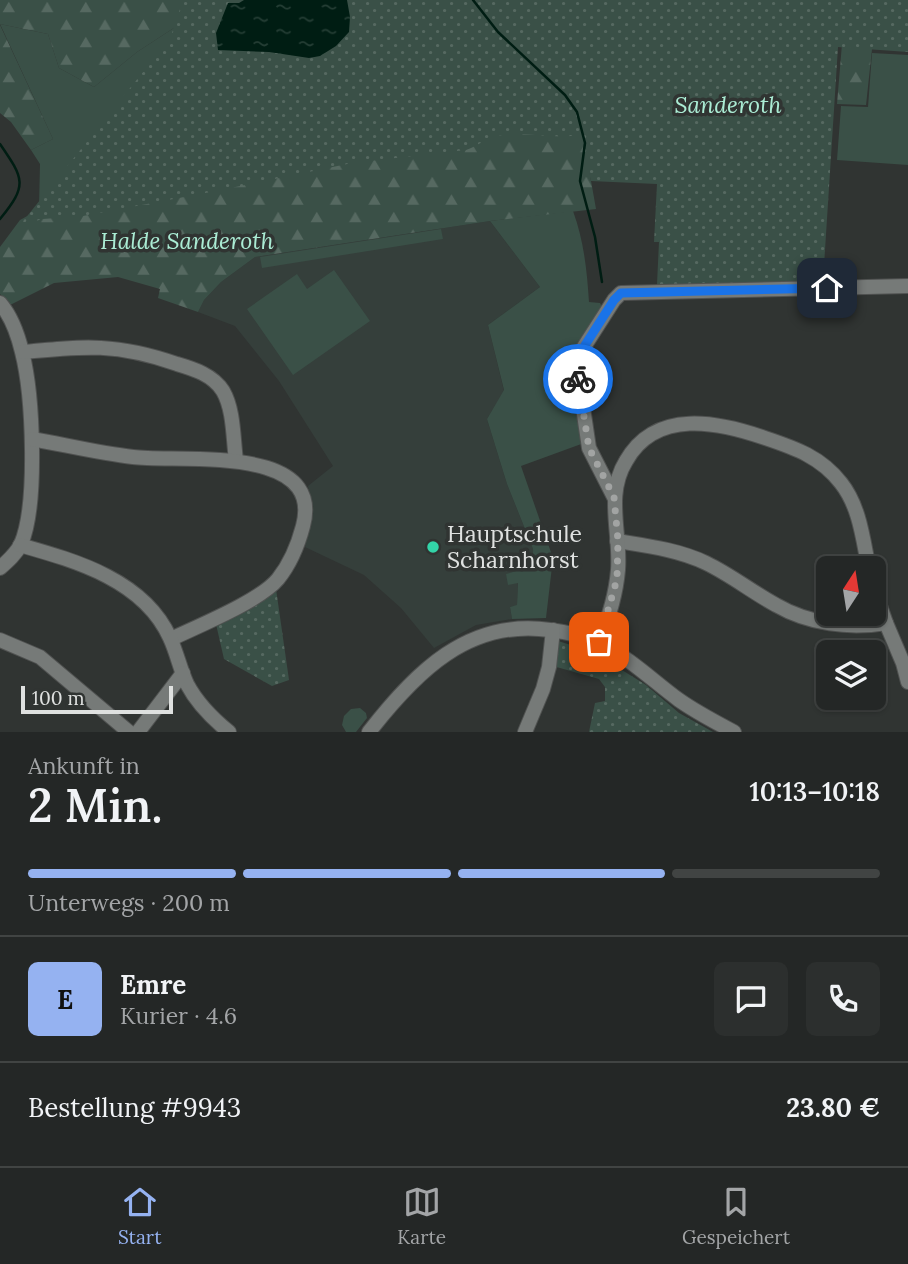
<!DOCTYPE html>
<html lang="de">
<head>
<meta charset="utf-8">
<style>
	body { margin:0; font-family:Lora,serif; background:#2c2f2e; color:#f1f3f6; height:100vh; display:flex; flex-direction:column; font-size:26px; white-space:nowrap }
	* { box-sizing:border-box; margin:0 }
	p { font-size:23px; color:#a3a5a7 }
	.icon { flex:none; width:38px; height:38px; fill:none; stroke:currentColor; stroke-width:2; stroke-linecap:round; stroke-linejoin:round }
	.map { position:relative; height:732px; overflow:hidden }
	.side { display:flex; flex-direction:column; background:#242726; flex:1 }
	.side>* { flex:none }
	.needle { width:46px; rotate:12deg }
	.controls { position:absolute; left:816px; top:556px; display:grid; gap:14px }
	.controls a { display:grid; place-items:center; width:70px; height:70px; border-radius:10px; background:#242726; box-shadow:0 2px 5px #0004,0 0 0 2px #414443; font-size:35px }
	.scale { position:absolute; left:21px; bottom:18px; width:152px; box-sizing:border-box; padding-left:7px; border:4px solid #dfe1e0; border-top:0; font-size:19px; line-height:24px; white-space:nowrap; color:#dfe1e0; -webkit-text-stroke:5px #303432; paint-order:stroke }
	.pin { position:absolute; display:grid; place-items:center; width:60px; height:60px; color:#fff; margin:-30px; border-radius:14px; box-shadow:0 4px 10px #0006 }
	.courier { position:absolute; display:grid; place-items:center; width:70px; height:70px; margin:-35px; border:5px solid #1a73e8; border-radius:50%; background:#fff; color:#222; box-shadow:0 2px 9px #0007 }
	.headline em { font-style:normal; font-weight:600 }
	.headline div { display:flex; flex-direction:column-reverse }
	.headline { display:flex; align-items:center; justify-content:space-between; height:119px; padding:0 28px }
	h1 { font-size:46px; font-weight:600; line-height:52px }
	.bar { display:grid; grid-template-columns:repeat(4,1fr); gap:10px 7px; align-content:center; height:84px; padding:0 28px }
	.bar i { height:9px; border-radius:5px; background:#414443 }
	.bar .active { background:#95b2f1 }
	.bar p { grid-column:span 4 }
	.line { display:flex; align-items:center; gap:18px; padding:0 28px; border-top:2px solid #414443 }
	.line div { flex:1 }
	.round { display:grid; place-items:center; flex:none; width:74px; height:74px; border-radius:10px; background:#2c2f2e }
	.menu { display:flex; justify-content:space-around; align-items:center; height:98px; border-top:2px solid #414443; background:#242726; font-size:19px; color:#a3a5a7 }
	.menu a { display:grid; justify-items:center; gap:4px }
	.menu .active { color:#95b2f1 }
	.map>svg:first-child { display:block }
</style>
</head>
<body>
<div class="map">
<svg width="908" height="732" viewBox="0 0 908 732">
	<defs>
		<pattern id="forest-firs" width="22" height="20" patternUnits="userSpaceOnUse" patternTransform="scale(1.75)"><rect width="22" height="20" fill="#3a5047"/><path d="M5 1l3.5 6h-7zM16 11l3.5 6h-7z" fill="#566961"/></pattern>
		<pattern id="park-dots" width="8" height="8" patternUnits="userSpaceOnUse" patternTransform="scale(1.75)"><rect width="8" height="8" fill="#3a5047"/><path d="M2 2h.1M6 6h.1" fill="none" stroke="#566961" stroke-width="1.8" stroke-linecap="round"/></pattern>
		<pattern id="water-ripples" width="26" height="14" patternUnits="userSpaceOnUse" patternTransform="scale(1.75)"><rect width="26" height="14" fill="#001d13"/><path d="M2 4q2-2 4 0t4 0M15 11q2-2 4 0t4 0" fill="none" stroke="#253e35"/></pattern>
	</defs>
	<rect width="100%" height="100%" fill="#303432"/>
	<!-- built -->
	<polygon fill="#353f3b" points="490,221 540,287 488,325 504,391 487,419 507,484 533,549 534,556 526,567 506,575 518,582 517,606 510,607 512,619 476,625 434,648 401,608 364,575 305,547 313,512 308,486 333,466 279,381 235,326 198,312 204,300 221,282 255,257"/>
	<!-- green -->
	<g fill="#3a5047">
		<polygon points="186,20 39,207 40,164 31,150 53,139 0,24 48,34 59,68 94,87 137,52"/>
		<polygon points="872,53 908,55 908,165 837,160 841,106 868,107"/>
		<path d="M573,211C584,241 587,271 589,302L600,303L603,309L577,351L584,443L521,466L553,558L546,618L512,619L510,607L517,605L518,583L508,585L506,574C521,570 534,566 533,549L507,484L487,419L504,390L488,325L540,287L490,221Z"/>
		<polygon points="441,229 443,239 262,268 260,257"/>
		<polygon points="334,270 370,321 293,375 247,309 297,274 307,289"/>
		<polygon points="360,708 366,713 367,718 356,732 346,732 342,725 344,716 351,709"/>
	</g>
	<!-- forest -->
	<g fill="url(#forest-firs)">
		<polygon points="0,0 203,0 186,20 137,52 94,87 59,68 48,34 0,24"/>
		<polygon points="908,0 872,49 866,105 837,104 844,20"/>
		<polygon points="0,25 53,139 31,150 11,122 0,113"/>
		<polygon points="581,125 596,209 490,221 255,257 221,282 204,300 198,312 158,298 160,289 118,277 54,283 10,305 0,294 0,247 20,220 48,205 340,152"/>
	</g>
	<!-- park -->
	<g fill="url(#park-dots)">
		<path d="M183,0H908V52L838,47L823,281L657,285L659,242H654L657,184L591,181L580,135C552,140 524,130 496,136C485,138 477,147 466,150L352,163L216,191L83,216L43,219L20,225L155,57L172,33Z"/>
		<polygon points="276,589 289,680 272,686 224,659 216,624"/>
		<polygon points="558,641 593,652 646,685 679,713 713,732 589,732 595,703 605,701 605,687 599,679 553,666"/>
	</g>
	<!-- water -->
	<polygon fill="url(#water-ripples)" points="244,0 347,0 350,17 349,32 336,46 320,56 309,58 269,52 218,50 216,33 228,3 239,3"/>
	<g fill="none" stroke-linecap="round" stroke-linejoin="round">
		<!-- stream -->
		<g stroke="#001d13" stroke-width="2.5">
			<polyline points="473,0 498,32 565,95 577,112 585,143 580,181 595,237 602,282"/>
			<path d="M0,144C24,179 28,185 0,219"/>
		</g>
		<defs>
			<g id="minor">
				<path d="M0,303C11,316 18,335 22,352C33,395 38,504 21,544C16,554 8,561 0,568"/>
				<path d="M23,352C85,346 117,343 177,364C194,369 213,375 223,391C234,410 233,438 236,460"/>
				<path d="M32,439C66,445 99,453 133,457C179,463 325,443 303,526C298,545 290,564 278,579C260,601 198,626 171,639"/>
				<polyline points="614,497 589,448 578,374 580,353 614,300 621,293 908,286"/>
				<path d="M617,541C648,546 679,550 706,563C731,575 752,592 776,605C809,624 849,629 886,623"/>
				<path d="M20,545C76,561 144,580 170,638C177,653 180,669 187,684C197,703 213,719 229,732"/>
				<polyline points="873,586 886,623 903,663 908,682"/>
				<polyline points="0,640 40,657 129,732"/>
				<path d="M599,642C608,620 616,594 618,570C621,533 605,495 626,461C656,408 719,422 765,438C795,448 821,457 841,483C860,507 863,540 869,569"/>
				<polyline points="138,732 183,673"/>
				<path d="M369,732C415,673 468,618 550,630C567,632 585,636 601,644C630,658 653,681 679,700C696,712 715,722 734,732"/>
				<polyline points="525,732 543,689 549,667 553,630"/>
			</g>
		</defs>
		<!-- minor casing -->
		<use href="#minor" stroke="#505251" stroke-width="16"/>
		<!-- minor -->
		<use href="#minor" stroke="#767a78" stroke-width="14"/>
	</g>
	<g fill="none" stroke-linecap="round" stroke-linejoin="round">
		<!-- done -->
		<polyline stroke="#a2a4a3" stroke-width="7" stroke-dasharray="0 12.6" points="578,379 589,448 614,497 618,541 617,579 599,642"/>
		<!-- route -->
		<polyline stroke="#1a73e8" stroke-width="9" points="578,379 580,353 614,300 621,293 827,288"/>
	</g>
	<!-- markers -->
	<circle fill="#33d4a8" stroke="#303432" stroke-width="2.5" cx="433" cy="547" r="7"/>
	<g text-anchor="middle" stroke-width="7" stroke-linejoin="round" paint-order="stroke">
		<!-- park labels -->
		<g font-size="23" font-style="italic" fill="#abecd4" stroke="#303432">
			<text x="728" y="113">Sanderoth</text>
			<text x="187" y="249">Halde Sanderoth</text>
		</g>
		<!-- poi labels -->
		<g font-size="23" fill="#dfe1e0" stroke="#303432" text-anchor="start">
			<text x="447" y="542">Hauptschule<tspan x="447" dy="26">Scharnhorst</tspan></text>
		</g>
	</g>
</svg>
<div class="controls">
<a><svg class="needle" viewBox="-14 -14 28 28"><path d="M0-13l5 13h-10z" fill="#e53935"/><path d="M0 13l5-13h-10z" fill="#a3a5a7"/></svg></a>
<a><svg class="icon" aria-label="layers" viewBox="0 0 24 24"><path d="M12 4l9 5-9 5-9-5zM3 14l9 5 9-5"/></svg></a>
</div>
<div class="scale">100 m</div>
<div class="pin" style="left:599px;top:642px;background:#ea580c"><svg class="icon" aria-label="bag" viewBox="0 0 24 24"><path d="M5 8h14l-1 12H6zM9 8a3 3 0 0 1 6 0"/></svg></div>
<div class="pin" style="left:827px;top:288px;background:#1f2937"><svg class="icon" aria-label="home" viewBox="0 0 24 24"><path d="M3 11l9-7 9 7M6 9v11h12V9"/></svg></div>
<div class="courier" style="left:578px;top:379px"><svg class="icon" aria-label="bike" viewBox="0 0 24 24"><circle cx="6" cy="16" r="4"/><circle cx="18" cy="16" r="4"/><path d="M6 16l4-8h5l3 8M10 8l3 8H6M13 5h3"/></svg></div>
</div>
<section class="side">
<div class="headline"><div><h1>2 Min.</h1><p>Ankunft in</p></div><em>10:13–10:18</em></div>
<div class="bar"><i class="active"></i><i class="active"></i><i class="active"></i><i></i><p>Unterwegs · 200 m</p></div>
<div class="line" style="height:126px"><b class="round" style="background:#95b2f1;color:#111">E</b><div><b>Emre</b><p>Kurier · 4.6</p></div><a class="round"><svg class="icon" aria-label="chat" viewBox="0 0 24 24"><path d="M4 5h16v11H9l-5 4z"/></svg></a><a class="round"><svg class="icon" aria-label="phone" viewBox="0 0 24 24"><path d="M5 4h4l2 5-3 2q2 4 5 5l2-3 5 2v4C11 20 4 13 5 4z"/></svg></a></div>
<div class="line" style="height:91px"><div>Bestellung #9943</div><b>23.80 €</b></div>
</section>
<nav class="menu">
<a class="active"><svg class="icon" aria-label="home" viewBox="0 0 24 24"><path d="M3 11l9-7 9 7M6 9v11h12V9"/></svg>Start</a>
<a><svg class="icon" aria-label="map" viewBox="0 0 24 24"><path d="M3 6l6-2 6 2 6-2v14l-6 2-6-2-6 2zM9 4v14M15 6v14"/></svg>Karte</a>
<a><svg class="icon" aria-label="saved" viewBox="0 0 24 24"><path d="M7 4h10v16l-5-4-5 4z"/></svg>Gespeichert</a>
</nav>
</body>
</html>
